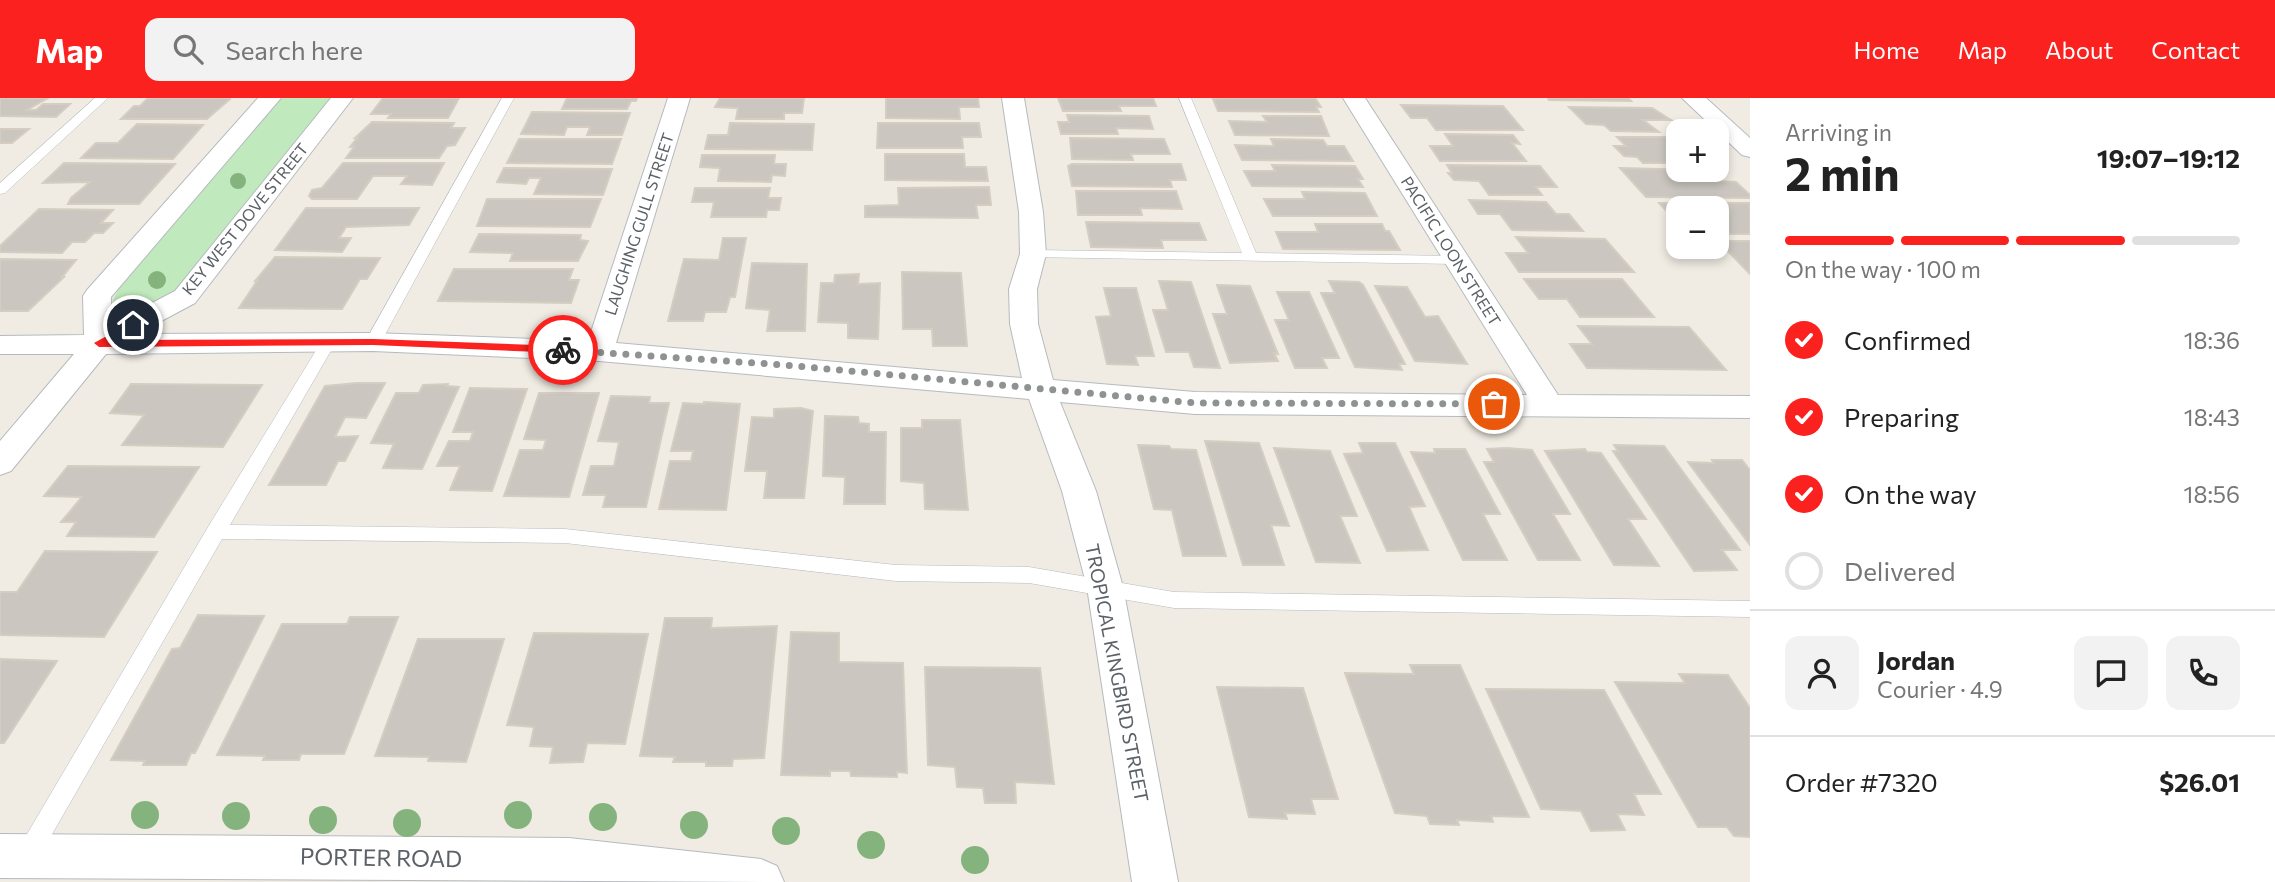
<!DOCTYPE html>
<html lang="en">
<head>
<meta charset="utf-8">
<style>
	body { margin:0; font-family:Commissioner,sans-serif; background:#f2f2f2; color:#222; height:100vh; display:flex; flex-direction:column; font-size:26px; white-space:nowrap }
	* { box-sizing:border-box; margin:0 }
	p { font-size:23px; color:#767676 }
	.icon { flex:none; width:38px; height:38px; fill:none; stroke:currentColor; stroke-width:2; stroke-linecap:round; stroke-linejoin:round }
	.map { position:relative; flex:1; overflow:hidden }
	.details { display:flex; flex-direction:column; background:#fff; width:525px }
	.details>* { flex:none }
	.controls { position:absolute; left:1666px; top:21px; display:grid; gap:14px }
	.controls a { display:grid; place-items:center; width:63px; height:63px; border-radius:14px; background:#fff; box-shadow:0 4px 10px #0003; font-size:35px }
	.pin { position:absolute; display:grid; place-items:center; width:60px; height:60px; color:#fff; margin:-30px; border:4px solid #fff; border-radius:50%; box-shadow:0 2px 7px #0007 }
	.courier { position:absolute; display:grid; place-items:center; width:70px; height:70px; margin:-35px; border:5px solid #fb211e; border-radius:50%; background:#fff; color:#222; box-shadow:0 2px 9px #0007 }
	.head em { font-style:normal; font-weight:700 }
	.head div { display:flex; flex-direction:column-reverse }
	.head { display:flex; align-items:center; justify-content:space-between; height:119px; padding:0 35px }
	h1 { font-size:46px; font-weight:700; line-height:52px }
	.bar { display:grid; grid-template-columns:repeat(4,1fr); gap:10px 7px; align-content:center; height:84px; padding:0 35px }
	.bar i { height:9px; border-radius:5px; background:#e0e0e0 }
	.bar .active { background:#fb211e }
	.bar p { grid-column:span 4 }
	.line { display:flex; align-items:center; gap:18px; padding:0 35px; border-top:2px solid #e0e0e0 }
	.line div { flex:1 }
	.round { display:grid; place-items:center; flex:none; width:74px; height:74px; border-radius:14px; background:#f2f2f2 }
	ol { padding:0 35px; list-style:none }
	li { display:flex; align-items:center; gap:21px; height:77px }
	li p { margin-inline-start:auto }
	li .icon { padding:7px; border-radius:50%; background:#fb211e; color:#fff; stroke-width:4 }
	li:last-child { color:#767676 }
	li i { width:38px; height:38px; border:4px solid #e0e0e0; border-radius:50% }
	header { display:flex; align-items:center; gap:42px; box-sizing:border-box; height:98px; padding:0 35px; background:#fb211e; color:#fff }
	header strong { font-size:33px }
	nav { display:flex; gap:38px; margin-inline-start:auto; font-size:24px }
	.search { width:490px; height:63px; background:#f2f2f2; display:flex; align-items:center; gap:18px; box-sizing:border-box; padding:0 24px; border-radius:14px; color:#767676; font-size:26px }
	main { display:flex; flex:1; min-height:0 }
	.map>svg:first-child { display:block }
</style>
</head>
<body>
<header>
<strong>Map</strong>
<div class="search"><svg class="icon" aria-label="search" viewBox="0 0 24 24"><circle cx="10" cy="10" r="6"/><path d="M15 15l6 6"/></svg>Search here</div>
<nav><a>Home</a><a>Map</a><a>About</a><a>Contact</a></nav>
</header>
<main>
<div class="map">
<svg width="1750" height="784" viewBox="0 0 1750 784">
	<rect width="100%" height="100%" fill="#f0ece3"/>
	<!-- green -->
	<polygon fill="#c0eabd" points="282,0 334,0 180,196 140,212 116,208 113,202 118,191"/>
	<!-- building -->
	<g fill="#cbc7c0" stroke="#d5cdc1" stroke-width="2">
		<polygon points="0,0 48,0 27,12 36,12 43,6 70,6 56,19 0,18"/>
		<polygon points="148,0 229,0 230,1 207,21 121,21 134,8 140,8"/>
		<polygon points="383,0 459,0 448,20 388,20 391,16 371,16"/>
		<polygon points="567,0 637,0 636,3 631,3 627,11 562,11"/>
		<polygon points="720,0 804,0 802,15 784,15 784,21 736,21 738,10 715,9"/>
		<polygon points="886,0 978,0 979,9 959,9 960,21 886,20"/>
		<polygon points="1058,0 1153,0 1156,8 1119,8 1121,13 1063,13"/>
		<polygon points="1227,0 1315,0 1321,9 1316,9 1319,14 1218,13 1213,1"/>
		<polygon points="1548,0 1628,0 1631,3 1549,2"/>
		<polygon points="1401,7 1503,8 1523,32 1436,32 1427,20 1411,20"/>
		<polygon points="1569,9 1652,10 1671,22 1643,22 1659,34 1611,33 1604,27 1586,26"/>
		<polygon points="532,14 630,15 622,37 587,37 590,29 567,29 564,37 521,36"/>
		<polygon points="1067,17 1149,18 1153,31 1116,30 1118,36 1061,36 1058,24 1069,24"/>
		<polygon points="1263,18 1321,18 1329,38 1235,37 1229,23 1267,24"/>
		<polygon points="372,24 454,25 451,30 465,30 455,47 447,48 439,60 346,60 354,49 350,49 357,40 355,40"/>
		<polygon points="730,25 814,26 812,52 705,51 708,37 728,37"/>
		<polygon points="878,25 979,25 981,39 962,39 963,50 877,50"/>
		<polygon points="137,26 203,27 173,61 81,60 96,45 118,45"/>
		<polygon points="0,31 29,31 12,45 0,45"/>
		<polygon points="1445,36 1513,37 1520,46 1512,45 1526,63 1440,63 1430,48 1453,48"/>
		<polygon points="1617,39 1678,39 1678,65 1643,65 1637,59 1624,58 1614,48 1626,48"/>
		<polygon points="1070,40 1164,41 1170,56 1131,56 1133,62 1072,61"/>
		<polygon points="519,41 621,41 612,66 507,65"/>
		<polygon points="1271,41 1323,42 1327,48 1344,48 1353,63 1242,62 1235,47 1274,48"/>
		<polygon points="885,56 964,56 965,69 986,69 988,83 885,82"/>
		<polygon points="702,57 775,57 774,66 786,66 785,78 772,77 771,84 718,83 720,70 700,69"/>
		<polygon points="64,65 175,66 139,106 68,106 71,100 90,84 43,85"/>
		<polygon points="343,65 444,65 432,87 401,86 407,78 373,78 357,101 312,101 309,98 312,92 322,90"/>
		<polygon points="1072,66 1181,66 1186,82 1170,82 1172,89 1072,88 1068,68"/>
		<polygon points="1272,67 1355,68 1363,81 1358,81 1363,89 1252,88 1244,73 1275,73"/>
		<polygon points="1447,67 1540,68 1557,89 1536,89 1542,97 1489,97 1479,83 1454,82 1448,75 1452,75"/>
		<polygon points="504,70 612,71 603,97 534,96 541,80 529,80 526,86 497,84"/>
		<polygon points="1620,70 1702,72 1714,83 1736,84 1750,97 1750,100 1646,99"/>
		<polygon points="989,89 991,107 976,107 978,120 865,119 865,108 899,107 898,90"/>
		<polygon points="695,90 770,90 768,100 781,100 779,112 767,112 766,119 711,119 714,104 692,104"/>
		<polygon points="1076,93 1176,93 1182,111 1140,110 1142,117 1078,117"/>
		<polygon points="1302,94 1365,95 1377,118 1273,118 1264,101 1305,101"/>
		<polygon points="487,101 601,101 590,129 477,128"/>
		<polygon points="1469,102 1546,104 1556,116 1569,116 1583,133 1512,132 1500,116 1478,116"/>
		<polygon points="1659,105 1750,105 1750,136 1730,136 1721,127 1717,127 1717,110 1678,110 1678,125"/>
		<polygon points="306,110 419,110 409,127 346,129 339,140 351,140 342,154 275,152"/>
		<polygon points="39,111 113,112 101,125 113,125 103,135 94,135 85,144 72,144 62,155 0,154 0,148"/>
		<polygon points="1086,124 1199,125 1206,142 1161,142 1163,150 1091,149"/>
		<polygon points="1315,126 1382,126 1385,133 1389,133 1400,152 1283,151 1276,134 1318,134"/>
		<polygon points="479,136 581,137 580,142 588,143 578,163 510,163 513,155 470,154"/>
		<polygon points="1516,139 1605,141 1634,174 1519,174 1506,155 1528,155"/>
		<polygon points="723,140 746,140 735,199 730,199 726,214 705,214 703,223 668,223 684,161 719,162"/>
		<polygon points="1718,143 1750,143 1750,176"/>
		<polygon points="275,159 380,160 367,181 360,181 342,211 239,210 257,183 255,183"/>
		<polygon points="0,161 76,162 62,179 64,179 28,213 0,213"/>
		<polygon points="752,165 807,166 805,233 767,233 770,212 746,210"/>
		<polygon points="454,171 573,171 569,182 579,182 571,205 438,203"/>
		<polygon points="902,174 961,175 967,248 933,248 932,231 903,231"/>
		<polygon points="859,176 858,186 880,185 878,241 848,240 848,225 818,224 821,185 834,185 835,177"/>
		<polygon points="1524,181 1622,181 1654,219 1580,219 1567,201 1539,201"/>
		<polygon points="1159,183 1191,184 1220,270 1194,269 1189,254 1166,254 1153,212 1168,212"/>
		<polygon points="1329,183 1359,184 1363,187 1405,266 1399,266 1402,272 1355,269 1321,195 1335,195"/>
		<polygon points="1217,187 1250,188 1278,256 1274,255 1278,263 1230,265 1213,216 1227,216"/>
		<polygon points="1375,188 1407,189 1425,219 1438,218 1467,266 1415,263"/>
		<polygon points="1104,190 1136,190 1154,258 1135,258 1138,267 1107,266 1096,219 1111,218"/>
		<polygon points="1277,194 1309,194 1339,260 1322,260 1327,270 1295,270 1275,222 1289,222"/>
		<polygon points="1578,228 1689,229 1726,272 1587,270 1570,246 1592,246"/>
		<polygon points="357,285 385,285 366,320 345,319 335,339 358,338 345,363 338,363 326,387 269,387 325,288"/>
		<polygon points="131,286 262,287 223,349 122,347 144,317 110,315"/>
		<polygon points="448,286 447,288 459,289 422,371 383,370 394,346 371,345 396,295 419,295 423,287"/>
		<polygon points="470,290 527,291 492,393 450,392 460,368 437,368 449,343 470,343 473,334 453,334"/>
		<polygon points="539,295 599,295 569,399 504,398 520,352 543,352 546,342 524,341"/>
		<polygon points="611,298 650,299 649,305 669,305 646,409 603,409 606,397 583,397 591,368 614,368 619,344 598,343"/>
		<polygon points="704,304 740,306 726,412 659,411 670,363 691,363 693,353 671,353 683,305 704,306"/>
		<polygon points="801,310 813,313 804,400 764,400 767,373 745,373 752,319 774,320 774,311"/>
		<polygon points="825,318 858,319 859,325 869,326 869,334 886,334 885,406 844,406 845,379 823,378"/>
		<polygon points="922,322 960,322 968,412 925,411 924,385 901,383 901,330 922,330"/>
		<polygon points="1205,343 1259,345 1289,428 1271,427 1284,467 1243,467"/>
		<polygon points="1359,345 1395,345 1425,408 1409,409 1428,452 1387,453 1344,356 1363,355"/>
		<polygon points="1138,347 1169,348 1171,351 1196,352 1226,458 1183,458 1172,412 1154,411"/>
		<polygon points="1614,347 1664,348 1740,452 1722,452 1737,472 1694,473 1613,353 1618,353"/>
		<polygon points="1274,350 1330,353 1357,418 1340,418 1360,465 1316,464"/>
		<polygon points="1507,350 1532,352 1570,416 1553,416 1580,462 1538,462 1484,364 1494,364 1487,351"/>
		<polygon points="1434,351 1465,351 1500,416 1483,416 1507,462 1463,462 1411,354 1435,355"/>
		<polygon points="1585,351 1587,354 1601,355 1646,421 1628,421 1659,468 1614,467 1545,353"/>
		<polygon points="1712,362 1742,362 1750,372 1750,447 1688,364 1714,365"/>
		<polygon points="68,368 199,369 154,439 67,438 76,424 61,424 82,399 44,398"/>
		<polygon points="45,453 157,454 104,539 0,537 0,494 17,494"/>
		<polygon points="198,517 264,518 195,655 191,655 186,667 143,667 145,663 111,662 172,551 180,550"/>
		<polygon points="350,519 398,519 344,656 301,656 299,662 263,662 265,658 217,657 282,526 347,526"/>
		<polygon points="665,520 712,520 711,530 777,528 764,660 733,661 732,668 706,668 706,664 673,664 675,659 640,658"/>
		<polygon points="791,534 839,535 839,564 903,565 907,675 897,674 897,679 851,678 850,673 830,673 830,678 781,677"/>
		<polygon points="534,535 648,536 625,646 587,645 583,664 550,665 553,649 530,648 534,629 507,627"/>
		<polygon points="418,541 504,541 466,664 428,663 429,659 375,658"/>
		<polygon points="0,561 57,563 4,645 0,645"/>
		<polygon points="1410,567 1460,567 1529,719 1491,718 1493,724 1457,722 1459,727 1430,726 1427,718 1395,715 1345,575 1414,576"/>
		<polygon points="925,569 1040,570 1054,686 1015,684 1016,705 985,705 983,690 957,689 955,669 928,667"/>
		<polygon points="1679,576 1728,577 1750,610 1750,739 1734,738 1727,729 1698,729 1615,584 1685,585"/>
		<polygon points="1217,589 1303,590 1338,701 1311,701 1315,716 1285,715 1287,721 1249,719"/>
		<polygon points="1486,591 1604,592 1661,696 1634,696 1644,717 1617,716 1625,732 1591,733 1581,713 1541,711"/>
	</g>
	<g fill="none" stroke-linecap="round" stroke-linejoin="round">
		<defs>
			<g id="lane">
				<polygon points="95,0 108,0 5,95 0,96 0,85"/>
				<polygon points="502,0 514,0 381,244 378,247 368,247 365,244"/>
				<polygon points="1179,0 1191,0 1256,155 1456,158 1463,162 1456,166 1028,159 1028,153 1033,152 1242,155"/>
				<polygon points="328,239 336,244 230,427 565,431 896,467 1029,469 1174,494 1750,503 1750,519 1174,510 1029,485 896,483 565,445 222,441 36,764 28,768 20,764 16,756 20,748 208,429 323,241"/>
			</g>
			<g id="street">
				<polygon points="258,0 281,0 111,199 112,226 175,193 331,0 353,0 195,205 137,236 373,235 588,243 668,0 690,0 616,245 1022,280 1010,226 1009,191 1020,156 1019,114 1002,0 1024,0 1043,114 1046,156 1037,191 1038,226 1053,282 1195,294 1527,297 1343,0 1365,0 1558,297 1750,298 1750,320 1195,316 1060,304 1096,393 1123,489 1178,784 1132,784 1087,489 1062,393 1029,301 599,263 373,253 106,256 11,373 0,377 0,343 74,256 0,256 0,238 84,237 83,198 87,192"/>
				<polygon points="1682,0 1706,0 1750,40 1750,59 1742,57"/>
				<polygon points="0,736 569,740 761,761 777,768 784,784 0,780"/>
			</g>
		</defs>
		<!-- lane casing -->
		<use href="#lane" stroke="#b6babf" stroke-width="1"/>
		<!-- street casing -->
		<use href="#street" stroke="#b6babf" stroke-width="2"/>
		<!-- lane -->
		<use href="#lane" fill="#fff" fill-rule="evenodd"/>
		<!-- street -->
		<use href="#street" fill="#fff" fill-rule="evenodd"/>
	</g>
	<!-- trees -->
	<g fill="#85b37e">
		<circle cx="238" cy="83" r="8"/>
		<circle cx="157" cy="182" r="9"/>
		<circle cx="145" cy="717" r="14"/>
		<circle cx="518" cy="717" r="14"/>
		<circle cx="236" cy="718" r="14"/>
		<circle cx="603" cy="719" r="14"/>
		<circle cx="323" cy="722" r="14"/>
		<circle cx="407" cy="725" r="14"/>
		<circle cx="694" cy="727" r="14"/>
		<circle cx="786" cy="733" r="14"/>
		<circle cx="871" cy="747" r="14"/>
		<circle cx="975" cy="762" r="14"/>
	</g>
	<!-- route -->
	<polygon fill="#fb211e" points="130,225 138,227 113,242 373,241 563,248 568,252 563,255 373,247 99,249 94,245"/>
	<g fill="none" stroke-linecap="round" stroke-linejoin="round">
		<!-- done -->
		<polyline stroke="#8f9292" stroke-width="7" stroke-dasharray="0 12.6" points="563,252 785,267 1195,305 1494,306"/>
	</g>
	<g text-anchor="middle" stroke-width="5" stroke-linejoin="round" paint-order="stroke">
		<!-- far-street labels -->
		<g font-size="16" fill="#5b6166" stroke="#fff">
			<text transform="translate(245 121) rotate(-51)" y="6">KEY WEST DOVE STREET</text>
			<text transform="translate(639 126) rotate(-72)" y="6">LAUGHING GULL STREET</text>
			<text transform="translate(1451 153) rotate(58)" y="6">PACIFIC LOON STREET</text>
		</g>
		<!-- street labels -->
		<g font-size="19" fill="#5b6166" stroke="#fff">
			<text transform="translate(1117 575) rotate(79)" y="7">TROPICAL KINGBIRD STREET</text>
		</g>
		<!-- near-street labels -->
		<g font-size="23" fill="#5b6166" stroke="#fff">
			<text transform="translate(381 760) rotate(1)" y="8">PORTER ROAD</text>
		</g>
	</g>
</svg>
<div class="controls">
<a>+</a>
<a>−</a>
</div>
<div class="pin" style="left:1494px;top:306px;background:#ea580c"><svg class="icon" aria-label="bag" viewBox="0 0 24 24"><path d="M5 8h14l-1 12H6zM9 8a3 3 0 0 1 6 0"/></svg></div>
<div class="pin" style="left:133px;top:227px;background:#1f2937"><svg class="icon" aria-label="home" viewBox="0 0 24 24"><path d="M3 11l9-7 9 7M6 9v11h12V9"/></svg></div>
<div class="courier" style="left:563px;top:252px"><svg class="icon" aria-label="bike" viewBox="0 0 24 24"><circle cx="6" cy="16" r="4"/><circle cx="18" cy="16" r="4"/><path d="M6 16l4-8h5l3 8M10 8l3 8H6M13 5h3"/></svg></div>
</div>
<section class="details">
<div class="head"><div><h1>2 min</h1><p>Arriving in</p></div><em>19:07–19:12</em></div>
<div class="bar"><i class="active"></i><i class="active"></i><i class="active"></i><i></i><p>On the way · 100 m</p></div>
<ol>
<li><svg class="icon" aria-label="check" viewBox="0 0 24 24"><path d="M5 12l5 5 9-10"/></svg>Confirmed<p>18:36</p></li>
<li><svg class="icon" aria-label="check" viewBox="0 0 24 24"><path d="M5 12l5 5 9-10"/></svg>Preparing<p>18:43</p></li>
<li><svg class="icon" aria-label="check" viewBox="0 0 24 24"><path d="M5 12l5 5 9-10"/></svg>On the way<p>18:56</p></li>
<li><i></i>Delivered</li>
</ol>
<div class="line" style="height:126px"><a class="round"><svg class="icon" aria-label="person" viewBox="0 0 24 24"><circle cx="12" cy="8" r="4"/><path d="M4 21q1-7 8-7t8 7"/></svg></a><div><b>Jordan</b><p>Courier · 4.9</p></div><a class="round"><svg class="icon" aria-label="chat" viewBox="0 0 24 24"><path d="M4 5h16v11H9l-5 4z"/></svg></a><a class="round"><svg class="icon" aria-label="phone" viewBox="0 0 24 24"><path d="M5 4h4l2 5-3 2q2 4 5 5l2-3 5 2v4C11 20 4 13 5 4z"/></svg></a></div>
<div class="line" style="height:91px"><div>Order #7320</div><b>$26.01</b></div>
</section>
</main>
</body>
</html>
